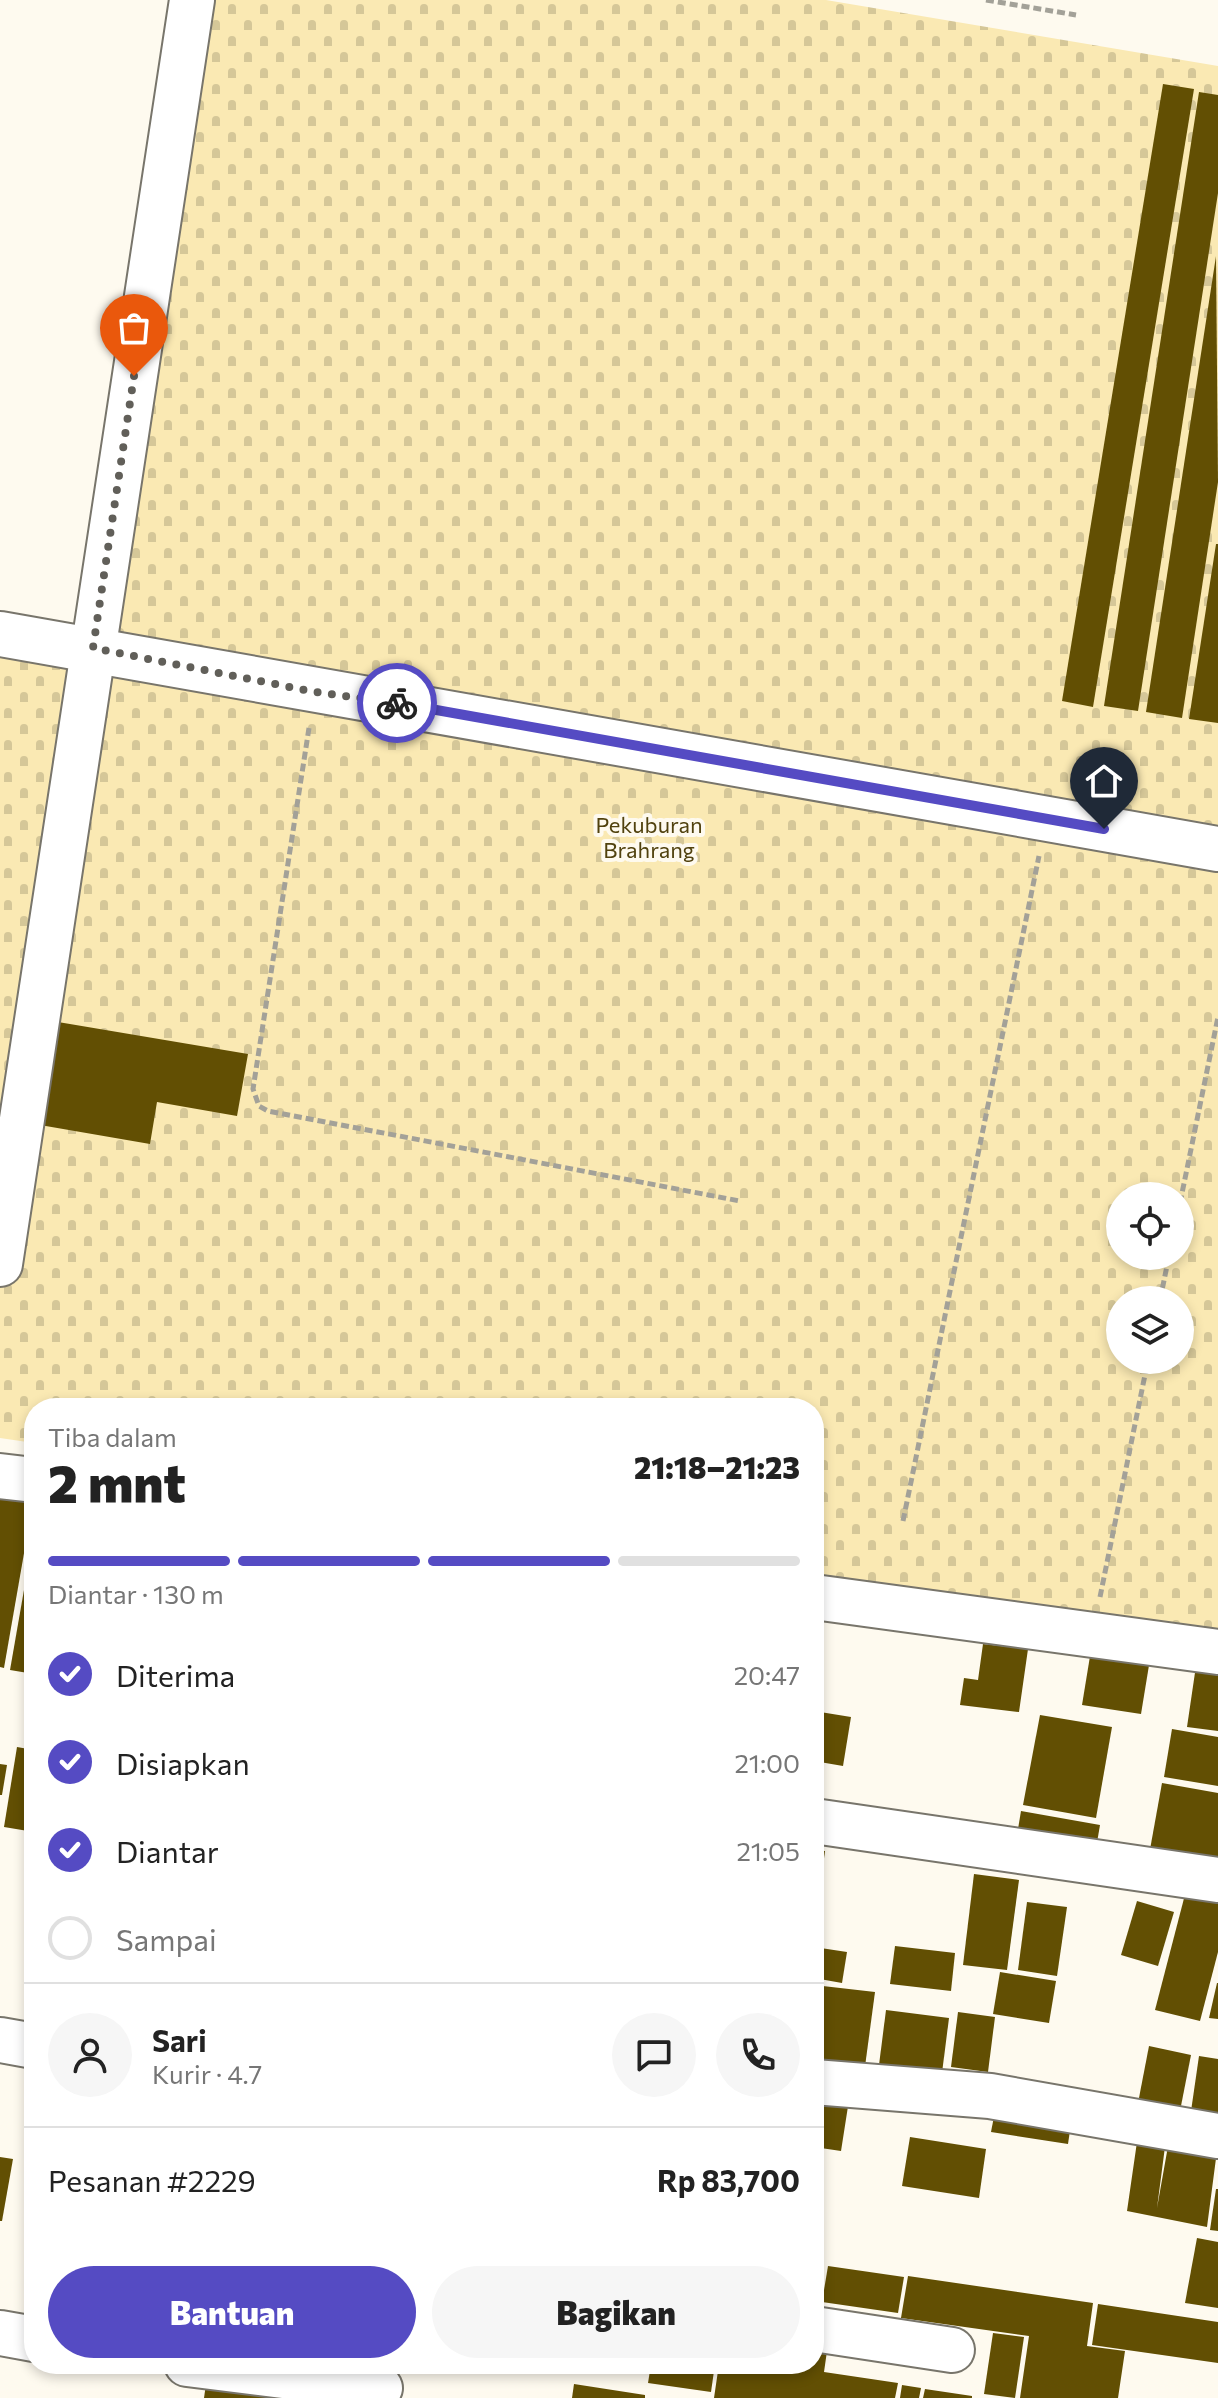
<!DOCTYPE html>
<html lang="id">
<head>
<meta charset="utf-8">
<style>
	body { margin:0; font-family:Commissioner,sans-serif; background:#f6f6f6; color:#222; height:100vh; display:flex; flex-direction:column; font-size:30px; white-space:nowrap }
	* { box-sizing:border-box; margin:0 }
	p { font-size:26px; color:#767676 }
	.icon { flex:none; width:44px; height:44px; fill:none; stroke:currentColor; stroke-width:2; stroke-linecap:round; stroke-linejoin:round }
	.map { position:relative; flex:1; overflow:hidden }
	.details { position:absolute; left:24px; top:1398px; width:800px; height:976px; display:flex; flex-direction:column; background:#fff; border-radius:32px; box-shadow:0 4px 12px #0003 }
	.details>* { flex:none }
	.tools { position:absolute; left:1106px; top:1182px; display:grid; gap:16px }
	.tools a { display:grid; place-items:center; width:88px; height:88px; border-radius:50%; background:#fff; box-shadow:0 4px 12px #0003; font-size:40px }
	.pin { position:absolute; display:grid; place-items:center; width:68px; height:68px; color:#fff; margin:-82px -34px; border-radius:50% 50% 50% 0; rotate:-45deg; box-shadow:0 0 8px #0007 }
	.pin .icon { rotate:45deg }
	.courier { position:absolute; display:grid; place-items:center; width:80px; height:80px; margin:-40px; border:6px solid #554bc3; border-radius:50%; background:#fff; color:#222; box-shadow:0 2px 10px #0007 }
	.head em { font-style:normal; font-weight:800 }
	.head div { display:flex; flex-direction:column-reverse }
	.head { display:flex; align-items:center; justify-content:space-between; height:136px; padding:0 24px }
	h1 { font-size:52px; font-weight:800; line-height:60px }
	.bar { display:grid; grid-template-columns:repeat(4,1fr); gap:12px 8px; align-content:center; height:96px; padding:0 24px }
	.bar i { height:10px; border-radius:6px; background:#e0e0e0 }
	.bar .on { background:#554bc3 }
	.bar p { grid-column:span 4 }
	.line { display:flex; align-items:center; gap:20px; padding:0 24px; border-top:2px solid #e0e0e0 }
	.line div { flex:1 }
	.round { display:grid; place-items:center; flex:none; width:84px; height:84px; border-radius:42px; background:#f6f6f6 }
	ol { padding:0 24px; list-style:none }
	li { display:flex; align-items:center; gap:24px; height:88px }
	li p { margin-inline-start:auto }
	li .icon { padding:8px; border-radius:50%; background:#554bc3; color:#fff; stroke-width:4 }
	li:last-child { color:#767676 }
	li i { width:44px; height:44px; border:4px solid #e0e0e0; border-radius:50% }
	.button { display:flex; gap:16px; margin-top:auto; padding:16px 24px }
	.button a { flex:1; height:92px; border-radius:48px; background:#554bc3; color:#fff; font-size:32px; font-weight:800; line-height:92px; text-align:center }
	.button a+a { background:#f6f6f6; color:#222 }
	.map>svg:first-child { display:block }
</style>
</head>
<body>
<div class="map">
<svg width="1218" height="2398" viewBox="0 0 1218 2398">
	<defs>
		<pattern id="cemetery-stones" width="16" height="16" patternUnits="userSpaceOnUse" patternTransform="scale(2)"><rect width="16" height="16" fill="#fae9b3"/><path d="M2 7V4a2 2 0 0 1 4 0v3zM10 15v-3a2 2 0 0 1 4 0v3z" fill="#d5c798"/></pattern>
	</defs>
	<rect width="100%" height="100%" fill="#fefaef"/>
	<!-- cemetery -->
	<path fill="url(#cemetery-stones)" fill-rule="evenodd" d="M197,0H826L1218,66V1646L814,1577V1408H34V1443L0,1438V631L114,643ZM1120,1196H1180V1256H1120ZM1120,1300H1180V1360H1120Z"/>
	<!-- building -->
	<g fill="#624f03">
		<polygon points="1163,84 1194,89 1093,707 1062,701"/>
		<polygon points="1199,92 1218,95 1218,193 1138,711 1104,706"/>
		<polygon points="1216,256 1218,482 1182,718 1146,712"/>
		<polygon points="1216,544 1218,544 1218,723 1189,719"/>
		<polygon points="58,1022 248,1054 237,1116 157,1102 150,1144 40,1125"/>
		<polygon points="0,1490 34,1496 4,1668 0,1667"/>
		<polygon points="28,1567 34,1568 34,1674 10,1670"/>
		<polygon points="983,1644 1028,1649 1019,1712 960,1705 964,1678 978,1680"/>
		<polygon points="1092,1644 1151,1653 1141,1714 1082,1705"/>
		<polygon points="1197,1659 1218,1662 1218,1731 1187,1727"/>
		<polygon points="814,1711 851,1717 843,1766 814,1761"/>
		<polygon points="1040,1715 1112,1727 1096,1818 1023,1805"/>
		<polygon points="1172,1729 1218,1737 1218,1786 1164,1777"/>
		<polygon points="17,1747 34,1750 34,1832 4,1827"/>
		<polygon points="0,1764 7,1765 2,1795 0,1795"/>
		<polygon points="1162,1783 1218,1793 1218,1867 1149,1855"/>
		<polygon points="1021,1811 1100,1825 1094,1860 1015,1847"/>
		<polygon points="814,1850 825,1851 816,1919 814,1919"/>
		<polygon points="974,1874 1019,1880 1007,1970 963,1965"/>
		<polygon points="1188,1883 1218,1891 1218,1952 1200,2021 1155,2010"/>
		<polygon points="1137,1901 1174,1912 1158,1966 1121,1955"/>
		<polygon points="1027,1902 1067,1907 1057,1976 1018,1970"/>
		<polygon points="895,1946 955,1953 951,1991 890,1984"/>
		<polygon points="814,1947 847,1952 842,1983 814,1978"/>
		<polygon points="1000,1972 1056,1981 1049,2023 993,2014"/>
		<polygon points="1217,1983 1218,1983 1218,2019 1209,2018"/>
		<polygon points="814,1985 875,1992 864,2074 814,2068"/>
		<polygon points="886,2010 949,2018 942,2073 879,2065"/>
		<polygon points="958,2012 995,2017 988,2072 951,2067"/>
		<polygon points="1149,2046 1191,2055 1180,2111 1138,2103"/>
		<polygon points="1199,2056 1218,2059 1218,2130 1189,2125"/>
		<polygon points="814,2094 849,2100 841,2151 814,2147"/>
		<polygon points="996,2106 1072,2117 1068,2144 991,2132"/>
		<polygon points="1138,2135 1166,2139 1157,2208 1170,2135 1218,2143 1207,2227 1127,2211"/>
		<polygon points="910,2137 986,2149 979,2198 902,2186"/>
		<polygon points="0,2157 13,2159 2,2221 0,2221"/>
		<polygon points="1216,2189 1218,2189 1218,2231 1210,2230"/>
		<polygon points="1197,2238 1218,2242 1218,2308 1185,2303"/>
		<polygon points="828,2266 904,2277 898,2313 822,2302"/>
		<polygon points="908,2276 1093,2303 1087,2346 1125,2351 1118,2398 1020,2398 1029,2336 901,2318"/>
		<polygon points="1098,2304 1218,2322 1218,2363 1092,2345"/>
		<polygon points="993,2333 1024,2337 1015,2398 984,2394"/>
		<polygon points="814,2349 827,2351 824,2372 898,2383 895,2398 714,2398 719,2364 814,2364"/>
		<polygon points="651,2364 715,2364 711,2392 648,2383"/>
		<polygon points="207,2377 325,2398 204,2398"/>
		<polygon points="574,2384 645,2395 645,2398 572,2398"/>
		<polygon points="902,2385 921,2388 919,2398 900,2398"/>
		<polygon points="925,2389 972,2396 972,2398 923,2398"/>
	</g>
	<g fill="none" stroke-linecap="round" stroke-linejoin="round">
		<defs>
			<g id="minor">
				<polyline points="0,634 1218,849"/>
				<polyline points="0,1264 192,0"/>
				<polyline points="0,1476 34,1480"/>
				<polyline points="814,1597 1218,1652"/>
				<polyline points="814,1821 1218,1880"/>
				<polyline points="0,2040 34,2046"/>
				<polyline points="814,2082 990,2096 1218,2136"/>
				<polyline points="814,2329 952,2350"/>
				<polyline points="0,2333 34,2339"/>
				<polyline points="187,2364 380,2388"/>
			</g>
		</defs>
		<!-- minor casing -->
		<use href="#minor" stroke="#78756b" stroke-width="48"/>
		<!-- path -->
		<g stroke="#a3a198" stroke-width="5" stroke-dasharray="8 4" stroke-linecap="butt">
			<polyline points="986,0 1076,15"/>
			<polyline points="309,728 253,1089 259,1106 268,1111 740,1201"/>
			<polyline points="1180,1203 1218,1017"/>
			<polyline points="1160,1300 1169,1256"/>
			<polyline points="903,1521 1039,856"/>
			<polyline points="1100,1597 1148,1360"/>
		</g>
		<!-- minor -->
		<use href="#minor" stroke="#fff" stroke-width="44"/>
	</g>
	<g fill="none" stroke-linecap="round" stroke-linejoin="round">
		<!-- done -->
		<polyline stroke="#615f59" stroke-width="8" stroke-dasharray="0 14.4" points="134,376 93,648 315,692 397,703"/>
		<!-- route -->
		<polyline stroke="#554bc3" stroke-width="10" points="397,703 1104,829"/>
	</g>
	<g text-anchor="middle" stroke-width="8" stroke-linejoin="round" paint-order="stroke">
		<!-- park labels -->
		<g font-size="22" fill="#51420e" stroke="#fefaef">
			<text x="649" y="833">Pekuburan<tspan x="649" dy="25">Brahrang</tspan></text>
		</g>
	</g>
</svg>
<div class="tools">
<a><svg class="icon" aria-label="locate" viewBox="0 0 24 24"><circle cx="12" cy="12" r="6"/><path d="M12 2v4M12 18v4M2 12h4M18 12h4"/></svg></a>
<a><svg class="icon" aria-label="layers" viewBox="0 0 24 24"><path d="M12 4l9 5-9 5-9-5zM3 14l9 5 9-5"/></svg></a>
</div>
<div class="pin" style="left:134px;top:376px;background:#ea580c"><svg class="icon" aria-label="bag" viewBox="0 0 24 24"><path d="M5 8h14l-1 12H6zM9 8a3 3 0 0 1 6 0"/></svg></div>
<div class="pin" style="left:1104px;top:829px;background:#1f2937"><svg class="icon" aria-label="home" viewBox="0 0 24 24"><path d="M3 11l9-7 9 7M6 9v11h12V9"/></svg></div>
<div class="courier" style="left:397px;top:703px"><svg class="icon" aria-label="bike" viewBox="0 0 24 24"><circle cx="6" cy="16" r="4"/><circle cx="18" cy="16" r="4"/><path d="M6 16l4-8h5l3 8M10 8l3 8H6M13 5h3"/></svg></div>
<section class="details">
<div class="head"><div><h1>2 mnt</h1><p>Tiba dalam</p></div><em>21:18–21:23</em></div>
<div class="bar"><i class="on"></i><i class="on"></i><i class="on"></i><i></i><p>Diantar · 130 m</p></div>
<ol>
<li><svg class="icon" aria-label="check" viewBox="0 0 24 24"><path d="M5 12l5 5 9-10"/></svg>Diterima<p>20:47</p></li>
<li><svg class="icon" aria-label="check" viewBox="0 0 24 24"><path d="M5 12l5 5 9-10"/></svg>Disiapkan<p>21:00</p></li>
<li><svg class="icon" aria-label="check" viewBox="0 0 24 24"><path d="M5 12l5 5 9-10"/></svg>Diantar<p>21:05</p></li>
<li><i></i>Sampai</li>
</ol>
<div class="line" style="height:144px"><a class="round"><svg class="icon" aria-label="person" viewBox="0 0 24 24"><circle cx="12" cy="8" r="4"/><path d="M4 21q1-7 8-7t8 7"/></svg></a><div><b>Sari</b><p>Kurir · 4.7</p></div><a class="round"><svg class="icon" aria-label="chat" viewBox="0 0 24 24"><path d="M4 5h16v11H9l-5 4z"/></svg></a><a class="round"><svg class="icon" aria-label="phone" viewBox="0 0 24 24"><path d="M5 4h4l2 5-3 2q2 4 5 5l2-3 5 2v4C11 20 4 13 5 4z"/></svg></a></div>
<div class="line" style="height:104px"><div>Pesanan #2229</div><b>Rp 83,700</b></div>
<div class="button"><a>Bantuan</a><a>Bagikan</a></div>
</section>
</div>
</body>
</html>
